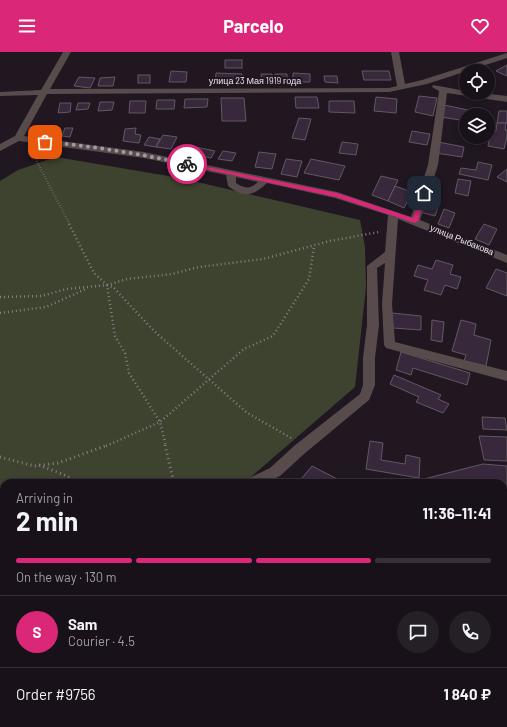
<!DOCTYPE html>
<html lang="en">
<head>
<meta charset="utf-8">
<style>
	body { margin:0; font-family:Barlow,sans-serif; background:#251f26; color:#f1f3f6; height:100vh; display:flex; flex-direction:column; font-size:15px; white-space:nowrap }
	* { box-sizing:border-box; margin:0 }
	p { font-size:13px; color:#9f9da2 }
	.icon { flex:none; width:22px; height:22px; fill:none; stroke:currentColor; stroke-width:2; stroke-linecap:round; stroke-linejoin:round }
	.map { position:relative; flex:1; overflow:hidden }
	.details { position:absolute; left:0px; top:427px; width:507px; height:248px; display:flex; flex-direction:column; background:#181119; border-radius:12px 12px 0 0; box-shadow:0 2px 6px #0003,0 0 0 1px #363138 }
	.details>* { flex:none }
	.controls { position:absolute; left:459px; top:12px; display:grid; gap:8px }
	.controls a { display:grid; place-items:center; width:36px; height:36px; border-radius:50%; background:#181119; box-shadow:0 2px 6px #0003,0 0 0 1px #363138; font-size:20px }
	.pin { position:absolute; display:grid; place-items:center; width:34px; height:34px; color:#fff; margin:-17px; border-radius:8px; box-shadow:0 2px 6px #0006 }
	.courier { position:absolute; display:grid; place-items:center; width:40px; height:40px; margin:-20px; border:3px solid #db2777; border-radius:50%; background:#fff; color:#222; box-shadow:0 1px 5px #0007 }
	.head em { font-style:normal; font-weight:700 }
	.head div { display:flex; flex-direction:column-reverse }
	.head { display:flex; align-items:center; justify-content:space-between; height:68px; padding:0 16px }
	h1 { font-size:26px; font-weight:700; line-height:30px }
	.bar { display:grid; grid-template-columns:repeat(4,1fr); gap:6px 4px; align-content:center; height:48px; padding:0 16px }
	.bar i { height:5px; border-radius:3px; background:#363138 }
	.bar .selected { background:#db2777 }
	.bar p { grid-column:span 4 }
	.line { display:flex; align-items:center; gap:10px; padding:0 16px; border-top:1px solid #363138 }
	.line div { flex:1 }
	.round { display:grid; place-items:center; flex:none; width:42px; height:42px; border-radius:21px; background:#251f26 }
	header { display:flex; justify-content:space-between; align-items:center; height:52px; padding:0 16px; background:#db2777; color:#fff; font-size:18px; font-weight:700 }
	.map>svg:first-child { display:block }
</style>
</head>
<body>
<header><svg class="icon" aria-label="menu" viewBox="0 0 24 24"><path d="M4 6h16M4 12h16M4 18h16"/></svg>Parcelo<svg class="icon" aria-label="heart" viewBox="0 0 24 24"><path d="M12 20l-8-8c-3-5 5-10 8-4 3-6 11-1 8 4z"/></svg></header>
<div class="map">
<svg width="507" height="675" viewBox="0 0 507 675">
	<rect width="100%" height="100%" fill="#201721"/>
	<!-- green -->
	<g fill="#3d432f">
		<polygon points="56,105 180,126 360,168 365,195 366,235 355,335 244,431 4,431 4,506 0,507 0,129 18,118"/>
		<polygon points="507,621 507,675 413,675 420,671 503,671 503,623"/>
	</g>
	<!-- building -->
	<g fill="#38283b" stroke="#625863">
		<rect x="225" y="8" width="17" height="8"/>
		<polygon points="507,13 507,24 496,19"/>
		<polygon points="171,19 187,20 186,30 169,30"/>
		<polygon points="362,19 389,19 391,28 364,28"/>
		<polygon points="216,21 242,22 242,31 215,31"/>
		<polygon points="293,21 310,22 310,30 293,30"/>
		<polygon points="261,22 272,22 273,31 262,31"/>
		<polygon points="275,22 287,22 287,30 276,30"/>
		<rect x="138" y="23" width="12" height="8"/>
		<polygon points="324,24 337,24 338,31 325,30"/>
		<polygon points="79,25 95,26 90,36 74,34"/>
		<polygon points="115,25 113,34 98,34 100,26"/>
		<polygon points="419,44 437,46 433,64 415,60"/>
		<polygon points="295,45 317,45 319,56 296,56"/>
		<polygon points="376,45 397,47 396,61 374,59"/>
		<polygon points="221,46 244,46 246,69 222,69"/>
		<polygon points="185,47 208,47 207,55 184,56"/>
		<polygon points="157,48 175,48 174,57 156,57"/>
		<polygon points="130,49 146,49 145,61 129,61"/>
		<polygon points="329,49 354,49 355,61 329,60"/>
		<polygon points="100,50 114,50 112,58 98,59"/>
		<polygon points="60,51 71,51 70,60 58,61"/>
		<polygon points="78,51 90,51 88,57 76,58"/>
		<polygon points="444,53 473,59 472,63 466,63 466,69 441,65"/>
		<polygon points="473,59 489,61 488,67 488,63 472,63"/>
		<polygon points="499,59 507,59 507,71 497,71"/>
		<polygon points="299,66 311,67 305,88 292,86"/>
		<polygon points="497,71 506,71 505,78 507,78 507,85 504,97 488,94 491,79 496,79"/>
		<polygon points="65,76 73,76 70,85 62,84"/>
		<polygon points="136,76 135,82 141,83 139,91 123,89 125,77"/>
		<polygon points="412,79 430,82 427,93 409,90"/>
		<polygon points="163,83 177,85 171,97 156,95"/>
		<polygon points="149,85 160,87 156,95 144,93"/>
		<polygon points="342,90 358,92 356,103 339,101"/>
		<polygon points="438,90 464,95 462,105 436,101"/>
		<polygon points="186,93 215,99 211,106 182,100"/>
		<polygon points="223,99 236,101 232,109 218,107"/>
		<polygon points="259,100 276,102 272,117 255,115"/>
		<polygon points="286,107 302,109 297,125 281,122"/>
		<polygon points="311,107 345,114 339,128 304,121"/>
		<polygon points="478,110 492,113 488,128 459,122 461,116 476,118"/>
		<polygon points="507,117 507,130 497,125"/>
		<polygon points="381,124 398,128 388,149 372,143"/>
		<polygon points="458,127 471,129 468,144 455,141"/>
		<polygon points="395,134 412,140 404,156 388,149"/>
		<polygon points="423,150 439,153 435,164 420,160"/>
		<polygon points="444,157 455,161 449,176 438,172"/>
		<polygon points="484,172 497,177 489,193 475,187"/>
		<polygon points="436,208 453,213 450,222 461,225 457,237 445,233 441,243 424,238 428,228 414,224 418,213 432,217"/>
		<polygon points="496,217 507,221 507,244 486,236"/>
		<polygon points="392,261 421,264 421,278 393,276"/>
		<polygon points="432,268 444,270 442,290 431,288"/>
		<polygon points="461,268 476,272 474,283 491,288 486,314 464,309 466,303 452,299"/>
		<polygon points="401,300 470,321 467,333 413,316 411,323 396,318"/>
		<polygon points="394,323 441,343 438,347 449,352 443,361 416,350 419,345 390,332"/>
		<polygon points="482,365 505,366 507,378 483,377"/>
		<polygon points="479,384 507,385 507,409 484,408"/>
		<polygon points="370,389 383,391 381,408 405,412 406,403 420,406 419,426 366,417"/>
		<polygon points="483,412 507,414 507,460 503,461 503,431 420,431 420,428"/>
		<polygon points="312,414 341,429 339,431 298,431"/>
		<rect x="2" y="640" width="2" height="30"/>
	</g>
	<g fill="none" stroke-linecap="round" stroke-linejoin="round">
		<!-- path-far2 -->
		<polyline stroke="#867e86" stroke-width="2" stroke-dasharray="0.5 2" stroke-linecap="butt" points="40,100 36,108 70,173"/>
		<!-- path-far1 -->
		<g stroke="#867e86" stroke-width="2.5" stroke-dasharray="1 3" stroke-linecap="butt">
			<polyline points="69,172 94,221 107,233 115,284 125,301 129,321 160,370 166,394"/>
			<polyline points="107,233 113,235 154,279 246,360 291,386"/>
			<polyline points="0,245 41,244 67,237 107,233 127,227 172,222 199,215 263,207 330,189 379,180"/>
			<polyline points="0,261 46,255 86,237"/>
			<polyline points="106,394 160,370 244,297 273,284 309,227 314,195"/>
		</g>
		<!-- path -->
		<g stroke="#867e86" stroke-width="3" stroke-dasharray="1 3.5" stroke-linecap="butt">
			<polyline points="165,393 174,431"/>
			<polyline points="0,405 34,414 58,411 108,393"/>
			<polyline points="39,413 67,424 79,431"/>
			<polyline points="258,671 260,675"/>
		</g>
		<!-- minor -->
		<g fill="#584b4b" fill-rule="evenodd">
			<path d="M63,0H71L50,37L389,36L397,34L391,0H399L405,32L422,28L507,1V6L427,32L389,40L47,42L24,84L144,100L337,140L411,165L428,113L439,39L432,35L433,33L466,39V41H482L507,44V50L447,41L438,113L420,168L507,203V211L398,167L392,252L395,290L507,319V329L386,296L384,293L382,252L385,211L377,216L379,273L375,306V333L369,348L304,402L280,424L265,431H245L247,427L270,416L294,394L360,342L363,333V306L367,273V214L385,200L388,163L335,146L267,131C252,145 244,146 228,134L226,123L144,106L19,89L0,99V92L15,84L38,43L0,44V40L41,38ZM236,125L258,130C250,137 245,137 236,131Z"/>
			<polygon points="507,507 507,521 503,523 503,509"/>
			<polygon points="507,563 507,579 503,580 503,564"/>
			<polygon points="146,671 173,671 171,675 144,675"/>
			<polygon points="332,671 352,671 350,675 330,675"/>
		</g>
	</g>
	<!-- route -->
	<polygon fill="#db2777" points="187,111 337,141 413,166 421,141 424,139 426,141 418,169 415,171 336,145 186,113 186,111"/>
	<g fill="none" stroke-linecap="round" stroke-linejoin="round">
		<!-- done -->
		<path stroke="#a49ca4" stroke-width="4" stroke-dasharray="0 7.2" d="M45,90C93,94 140,102 187,112"/>
	</g>
	<g text-anchor="middle" stroke-width="4" stroke-linejoin="round" paint-order="stroke">
		<!-- far-street labels -->
		<g font-size="9" fill="#ebe4eb" stroke="#201721">
			<text x="255" y="32">улица 23 Мая 1919 года</text>
			<text transform="translate(462 188) rotate(22)" y="3">улица Рыбакова</text>
		</g>
	</g>
</svg>
<div class="controls">
<a><svg class="icon" aria-label="locate" viewBox="0 0 24 24"><circle cx="12" cy="12" r="6"/><path d="M12 2v4M12 18v4M2 12h4M18 12h4"/></svg></a>
<a><svg class="icon" aria-label="layers" viewBox="0 0 24 24"><path d="M12 4l9 5-9 5-9-5zM3 14l9 5 9-5"/></svg></a>
</div>
<div class="pin" style="left:45px;top:90px;background:#ea580c"><svg class="icon" aria-label="bag" viewBox="0 0 24 24"><path d="M5 8h14l-1 12H6zM9 8a3 3 0 0 1 6 0"/></svg></div>
<div class="pin" style="left:424px;top:141px;background:#1f2937"><svg class="icon" aria-label="home" viewBox="0 0 24 24"><path d="M3 11l9-7 9 7M6 9v11h12V9"/></svg></div>
<div class="courier" style="left:187px;top:112px"><svg class="icon" aria-label="bike" viewBox="0 0 24 24"><circle cx="6" cy="16" r="4"/><circle cx="18" cy="16" r="4"/><path d="M6 16l4-8h5l3 8M10 8l3 8H6M13 5h3"/></svg></div>
<section class="details">
<div class="head"><div><h1>2 min</h1><p>Arriving in</p></div><em>11:36–11:41</em></div>
<div class="bar"><i class="selected"></i><i class="selected"></i><i class="selected"></i><i></i><p>On the way · 130 m</p></div>
<div class="line" style="height:72px"><b class="round" style="background:#db2777;color:#fff">S</b><div><b>Sam</b><p>Courier · 4.5</p></div><a class="round"><svg class="icon" aria-label="chat" viewBox="0 0 24 24"><path d="M4 5h16v11H9l-5 4z"/></svg></a><a class="round"><svg class="icon" aria-label="phone" viewBox="0 0 24 24"><path d="M5 4h4l2 5-3 2q2 4 5 5l2-3 5 2v4C11 20 4 13 5 4z"/></svg></a></div>
<div class="line" style="height:52px"><div>Order #9756</div><b>1 840 ₽</b></div>
</section>
</div>
</body>
</html>
